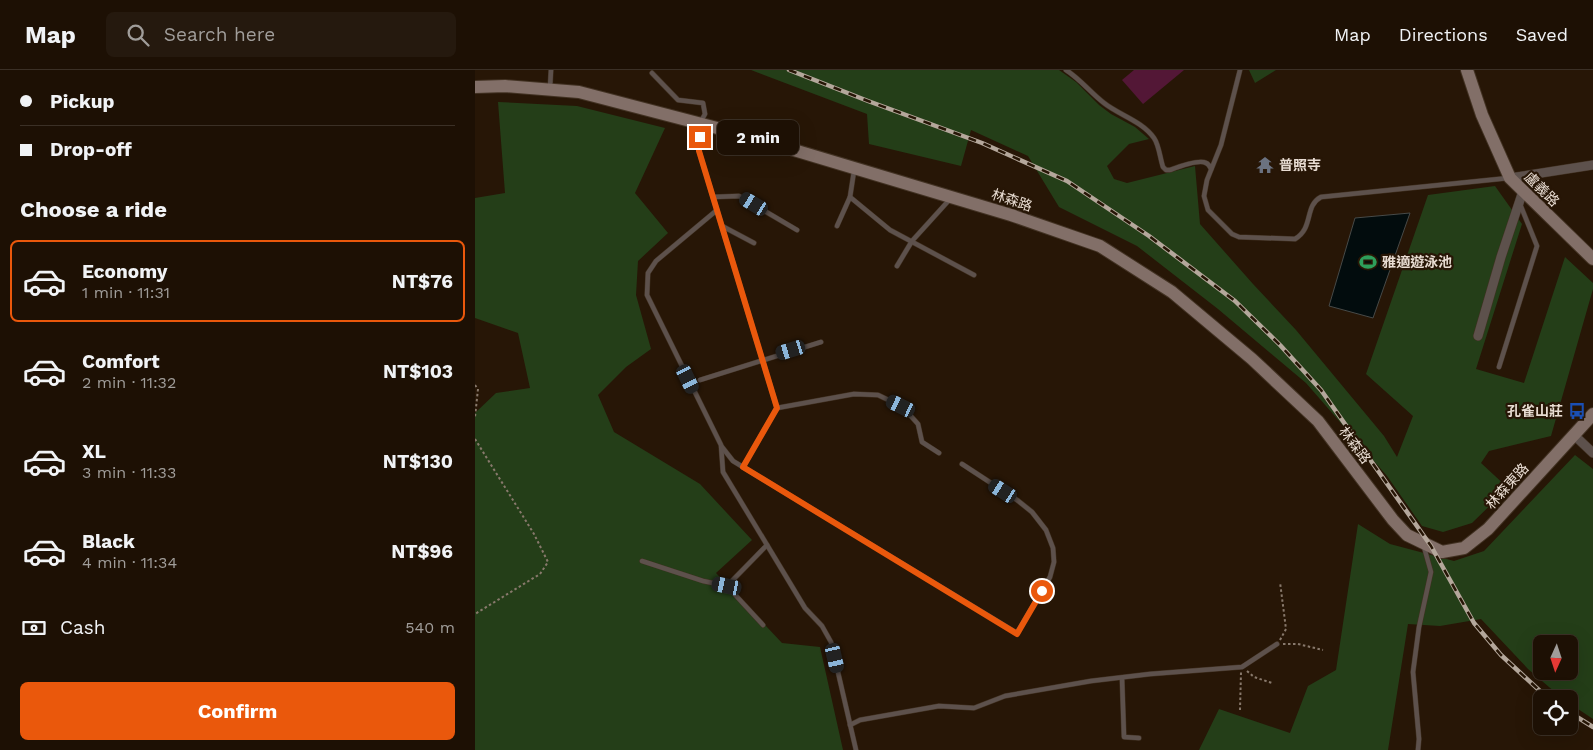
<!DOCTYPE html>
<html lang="en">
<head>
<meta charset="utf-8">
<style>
	:root { --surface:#1d1004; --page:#25190e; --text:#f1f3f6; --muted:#a09d9a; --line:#3b3026; --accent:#ea580c }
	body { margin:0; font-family:"Work Sans","Noto Sans TC",sans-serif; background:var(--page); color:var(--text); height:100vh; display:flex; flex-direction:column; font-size:19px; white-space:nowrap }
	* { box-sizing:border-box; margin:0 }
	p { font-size:16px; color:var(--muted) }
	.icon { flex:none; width:28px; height:28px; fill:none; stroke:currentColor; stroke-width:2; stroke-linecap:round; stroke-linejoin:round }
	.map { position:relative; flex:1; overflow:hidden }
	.panel { display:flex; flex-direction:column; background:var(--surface); width:475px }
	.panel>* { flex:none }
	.hud { display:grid; align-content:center; height:110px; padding:0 20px; background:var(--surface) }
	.needle { width:32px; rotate:183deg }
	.controls { position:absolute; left:1058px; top:565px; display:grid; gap:10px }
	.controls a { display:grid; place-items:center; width:45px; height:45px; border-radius:8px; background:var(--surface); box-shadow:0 5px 20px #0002,0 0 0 1px var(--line); font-size:25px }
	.end { position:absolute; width:22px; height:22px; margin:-11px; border:6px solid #ea580c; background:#fff; box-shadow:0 0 0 2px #fff }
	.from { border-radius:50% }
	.bubble { position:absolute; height:35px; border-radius:8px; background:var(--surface); box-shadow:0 5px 20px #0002,0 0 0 1px var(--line); font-size:16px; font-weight:700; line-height:35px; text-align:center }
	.car { position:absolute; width:15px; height:30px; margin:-15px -8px; border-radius:6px; box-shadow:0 0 4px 1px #0007; background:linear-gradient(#222 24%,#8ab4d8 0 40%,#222 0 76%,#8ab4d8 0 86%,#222 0) }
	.hud b { display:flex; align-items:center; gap:18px; height:48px; font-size:19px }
	.hud b+b { border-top:1px solid var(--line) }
	.hud i { width:12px; height:12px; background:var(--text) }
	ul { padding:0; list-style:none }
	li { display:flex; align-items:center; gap:15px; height:82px; margin:0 10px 8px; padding:0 10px; border:2px solid transparent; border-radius:8px }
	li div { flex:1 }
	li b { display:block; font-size:19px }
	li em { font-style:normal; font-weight:700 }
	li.current { border-color:var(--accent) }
	li>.icon { width:45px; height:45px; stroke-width:1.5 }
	h2 { padding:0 20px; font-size:22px; line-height:60px }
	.pay { display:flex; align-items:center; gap:12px; height:55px; padding:0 20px; font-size:19px }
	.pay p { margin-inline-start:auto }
	.button { display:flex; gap:10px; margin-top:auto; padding:10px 20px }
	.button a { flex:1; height:58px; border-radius:8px; background:var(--accent); color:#fff; font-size:20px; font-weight:700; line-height:58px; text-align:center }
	header { display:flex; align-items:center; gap:30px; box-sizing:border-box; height:70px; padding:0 25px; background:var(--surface); border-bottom:1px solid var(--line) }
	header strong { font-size:24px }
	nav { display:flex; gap:28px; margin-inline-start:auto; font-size:18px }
	.search { width:350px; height:45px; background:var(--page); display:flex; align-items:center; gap:12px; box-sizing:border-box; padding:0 18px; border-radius:8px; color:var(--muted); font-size:19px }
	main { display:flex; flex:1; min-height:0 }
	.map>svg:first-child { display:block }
</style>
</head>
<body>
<header>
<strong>Map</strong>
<div class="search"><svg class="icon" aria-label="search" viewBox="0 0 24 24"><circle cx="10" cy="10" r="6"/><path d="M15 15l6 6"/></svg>Search here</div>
<nav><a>Map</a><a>Directions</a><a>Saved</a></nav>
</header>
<main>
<section class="panel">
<div class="hud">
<b><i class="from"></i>Pickup</b>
<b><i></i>Drop-off</b>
</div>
<h2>Choose a ride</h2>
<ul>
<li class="current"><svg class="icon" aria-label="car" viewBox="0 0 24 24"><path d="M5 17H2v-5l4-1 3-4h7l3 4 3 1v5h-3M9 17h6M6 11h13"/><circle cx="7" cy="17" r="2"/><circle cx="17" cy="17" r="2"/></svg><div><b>Economy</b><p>1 min · 11:31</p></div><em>NT$76</em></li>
<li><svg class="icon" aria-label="car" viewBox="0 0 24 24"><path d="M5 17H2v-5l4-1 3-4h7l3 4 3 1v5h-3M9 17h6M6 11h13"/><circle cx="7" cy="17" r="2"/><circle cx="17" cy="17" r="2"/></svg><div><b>Comfort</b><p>2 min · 11:32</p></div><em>NT$103</em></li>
<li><svg class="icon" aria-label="car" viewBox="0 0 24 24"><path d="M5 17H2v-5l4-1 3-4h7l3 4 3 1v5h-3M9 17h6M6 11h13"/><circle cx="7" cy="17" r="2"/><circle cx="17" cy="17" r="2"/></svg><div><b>XL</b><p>3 min · 11:33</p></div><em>NT$130</em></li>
<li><svg class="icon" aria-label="car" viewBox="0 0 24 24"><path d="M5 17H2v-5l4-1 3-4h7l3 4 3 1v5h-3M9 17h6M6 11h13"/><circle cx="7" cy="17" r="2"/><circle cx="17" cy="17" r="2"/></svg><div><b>Black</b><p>4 min · 11:34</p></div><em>NT$96</em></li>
</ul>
<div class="pay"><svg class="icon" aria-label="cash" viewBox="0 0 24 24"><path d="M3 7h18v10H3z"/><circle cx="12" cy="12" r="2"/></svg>Cash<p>540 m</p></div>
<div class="button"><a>Confirm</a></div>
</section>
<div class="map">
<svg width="1118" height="680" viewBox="0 0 1118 680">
	<rect width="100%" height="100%" fill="#271606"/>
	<g fill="#243e18" fill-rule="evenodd">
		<path d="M276,0h308l17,12 23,23 12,9 24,13 14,12 -20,5 -22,22 7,13 13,4 68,-17 5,58 53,60 43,46 88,106 13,21 16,-41 -47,-42 62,-179 67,-9 27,38 -46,145 48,14 41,-126 28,26v6l-42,147 -62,15 -8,12 27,25 -36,35 -29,9 -21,-6 -35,-50 -81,-93 -88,-74 -81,-63 -78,-39 -31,-51 -57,-26 -10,36 -92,-22 -2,-30z"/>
		<path d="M774,0h27l-21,13z"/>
		<path d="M23,32l79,4 88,22 -30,65 33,40 -30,28 -2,34 15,54 -25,18 -28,28 16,37 86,52 52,56 -36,33 66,70 38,4 23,103h-368v-337l21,-20 34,-5 -12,-55 -43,-15v-120l30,-5z"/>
		<path d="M1100,385l18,14v250l-24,-16v-4h-6l-35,-30 -47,-50 -41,7 -32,-2 -20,126h-189l20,-41 71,24 18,-47 28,-16 22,-146 32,20 64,17 30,-10zM1066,574h28v27h-28z"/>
	</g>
	<path fill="#020c0d" stroke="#474a48" d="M935,143l-37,105 -44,-12 26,-88z"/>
	<path fill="#531736" d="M659,0h50l-41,34 -21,-24z"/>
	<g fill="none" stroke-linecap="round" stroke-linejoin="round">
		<g stroke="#423223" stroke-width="5.5">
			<g id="lane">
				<path d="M591,0c14,9 24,22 38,33 15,12 38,18 50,35 5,7 6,20 9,29l3,3h4c8,-3 29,-11 36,-7 3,1 4,4 5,6"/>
				<path d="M765,0l-19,75 -14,35 -3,16 4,14 24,24 7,3 56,2c19,-11 9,-33 26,-42l188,-19"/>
				<path d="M177,3l26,27 25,3 2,11 -5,9 -1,28 78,257"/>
				<path d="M75,18l1,-18"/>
				<path d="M379,101l-4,26 40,33 84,45"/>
				<path d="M238,127l26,-1 58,34"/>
				<path d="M242,140l-61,51 -8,12 -1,22 74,150 2,27 82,136 17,18 9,16 25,108"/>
				<path d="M247,156l32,17"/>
				<path d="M362,156l13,-29"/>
				<path d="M422,196l15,-25 39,-43"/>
				<path d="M1024,297l38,-121 -17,-42"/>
				<path d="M225,310l121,-38"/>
				<path d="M247,377l11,14 284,172 33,-56 4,-15 -1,-14 -7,-18 -14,-18 -15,-12 -55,-36"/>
				<path d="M268,397l34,-59 77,-14 24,1 23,11 8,8 9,10 4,18 17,11"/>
				<path d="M167,491l61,20 24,5 36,39"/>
				<path d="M252,516l40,-41"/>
				<path d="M647,608l2,59 15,1"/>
				<path d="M375,655l10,-5 79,-14 35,2 31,-12 86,-15 59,-7 92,-7 35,-23"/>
				<path d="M943,680l1,-11 -6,-67 6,-45 12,-55 -7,-25"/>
			</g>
		</g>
		<g stroke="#423223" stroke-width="10">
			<g id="street">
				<path d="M1035,108l83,-13"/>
				<path d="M1003,266l23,-79 22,-66"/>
				<path d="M1099,365l19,18"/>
			</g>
		</g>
		<g stroke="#423223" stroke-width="14">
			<g id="secondary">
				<path d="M992,0l15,45 28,63 83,81"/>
				<path d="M0,17l30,-1 74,6 165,43 267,80 89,31 72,46 80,67 66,62 75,99 14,15 35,17 22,-4 24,-19 105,-115"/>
			</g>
		</g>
		<g stroke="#88796c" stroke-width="2" stroke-dasharray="2.5 2.5" stroke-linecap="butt">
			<path d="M0,315l3,4 -3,28"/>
			<path d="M0,369l59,95 14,28 -8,12 -65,40"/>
			<path d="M805,570l6,-11 -6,-47"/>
			<path d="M808,574h15l25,6"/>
			<path d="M772,601l7,6 18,6"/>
			<path d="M765,640l1,-38"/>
		</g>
		<use href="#lane" stroke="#5d514c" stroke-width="4.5"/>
		<use href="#street" stroke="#5d514c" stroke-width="9"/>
		<use href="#secondary" stroke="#826f68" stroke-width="12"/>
		<g stroke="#b4a79b" stroke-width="4.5">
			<g id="rail">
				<path d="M314,0l79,31 114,42 85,38 82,55 86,65 45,44 41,45 110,156 43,77 27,32 39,36 11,8"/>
				<path d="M1094,642l24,15"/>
			</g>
		</g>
		<use href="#rail" stroke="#271606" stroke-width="2.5" stroke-dasharray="8" stroke-linecap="butt"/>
	</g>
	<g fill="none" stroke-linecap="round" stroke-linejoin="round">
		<path stroke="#ea580c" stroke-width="6" d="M225,67l-1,14 78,257 -34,59 274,167 25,-43"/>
	</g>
	<defs>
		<g id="temple-bare" transform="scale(1.35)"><path d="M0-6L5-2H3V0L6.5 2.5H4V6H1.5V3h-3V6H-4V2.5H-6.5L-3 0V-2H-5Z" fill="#6b7280" stroke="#271606" stroke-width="2.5" paint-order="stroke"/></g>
		<g id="stadium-bare" transform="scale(1.35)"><path d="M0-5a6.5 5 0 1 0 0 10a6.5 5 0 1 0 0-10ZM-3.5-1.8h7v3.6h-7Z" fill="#2e9e5b" stroke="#271606" stroke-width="2.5" paint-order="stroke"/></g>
		<g id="bus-bare" transform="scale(1.35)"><path d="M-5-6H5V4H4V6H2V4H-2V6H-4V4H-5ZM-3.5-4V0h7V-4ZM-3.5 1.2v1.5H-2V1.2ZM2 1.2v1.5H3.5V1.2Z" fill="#1a4fb4" stroke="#271606" stroke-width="2.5" paint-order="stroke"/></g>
	</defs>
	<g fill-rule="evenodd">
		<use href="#temple-bare" x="790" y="95"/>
		<use href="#stadium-bare" x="893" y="192"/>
		<use href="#bus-bare" x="1102" y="341"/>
	</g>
	<g text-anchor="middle" stroke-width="4.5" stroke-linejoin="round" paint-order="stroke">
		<g font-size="14" font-weight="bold" fill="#e8dcd2" stroke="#271606" text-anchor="start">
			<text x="804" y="100">普照寺</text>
			<text x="907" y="197">雅適遊泳池</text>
			<text x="1088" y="346" text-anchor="end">孔雀山莊</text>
		</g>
		<g font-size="14" fill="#e8dcd2" stroke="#271606">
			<text transform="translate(1067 119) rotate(45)" y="5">盧義路</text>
			<text transform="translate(537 130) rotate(18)" y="5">林森路</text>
			<text transform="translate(880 375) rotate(53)" y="5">林森路</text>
			<text transform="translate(1032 416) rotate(-48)" y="5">林森東路</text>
		</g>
	</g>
</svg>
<div class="controls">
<a><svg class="needle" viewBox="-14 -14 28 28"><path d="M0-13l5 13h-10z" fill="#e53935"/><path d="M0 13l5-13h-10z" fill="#a09d9a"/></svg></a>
<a><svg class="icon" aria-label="locate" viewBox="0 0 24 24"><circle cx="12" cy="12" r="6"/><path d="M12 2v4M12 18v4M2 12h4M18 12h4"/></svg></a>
</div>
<i class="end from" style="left:567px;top:521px"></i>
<i class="end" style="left:225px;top:67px"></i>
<div class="bubble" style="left:242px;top:50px;width:82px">2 min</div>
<i class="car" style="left:279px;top:134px;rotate:301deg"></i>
<i class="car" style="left:316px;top:280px;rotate:253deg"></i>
<i class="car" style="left:213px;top:309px;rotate:154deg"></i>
<i class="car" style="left:426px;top:336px;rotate:296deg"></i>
<i class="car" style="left:528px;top:421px;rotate:302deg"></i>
<i class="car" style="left:252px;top:516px;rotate:282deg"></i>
<i class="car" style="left:360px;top:588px;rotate:167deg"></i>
</div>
</main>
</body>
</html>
